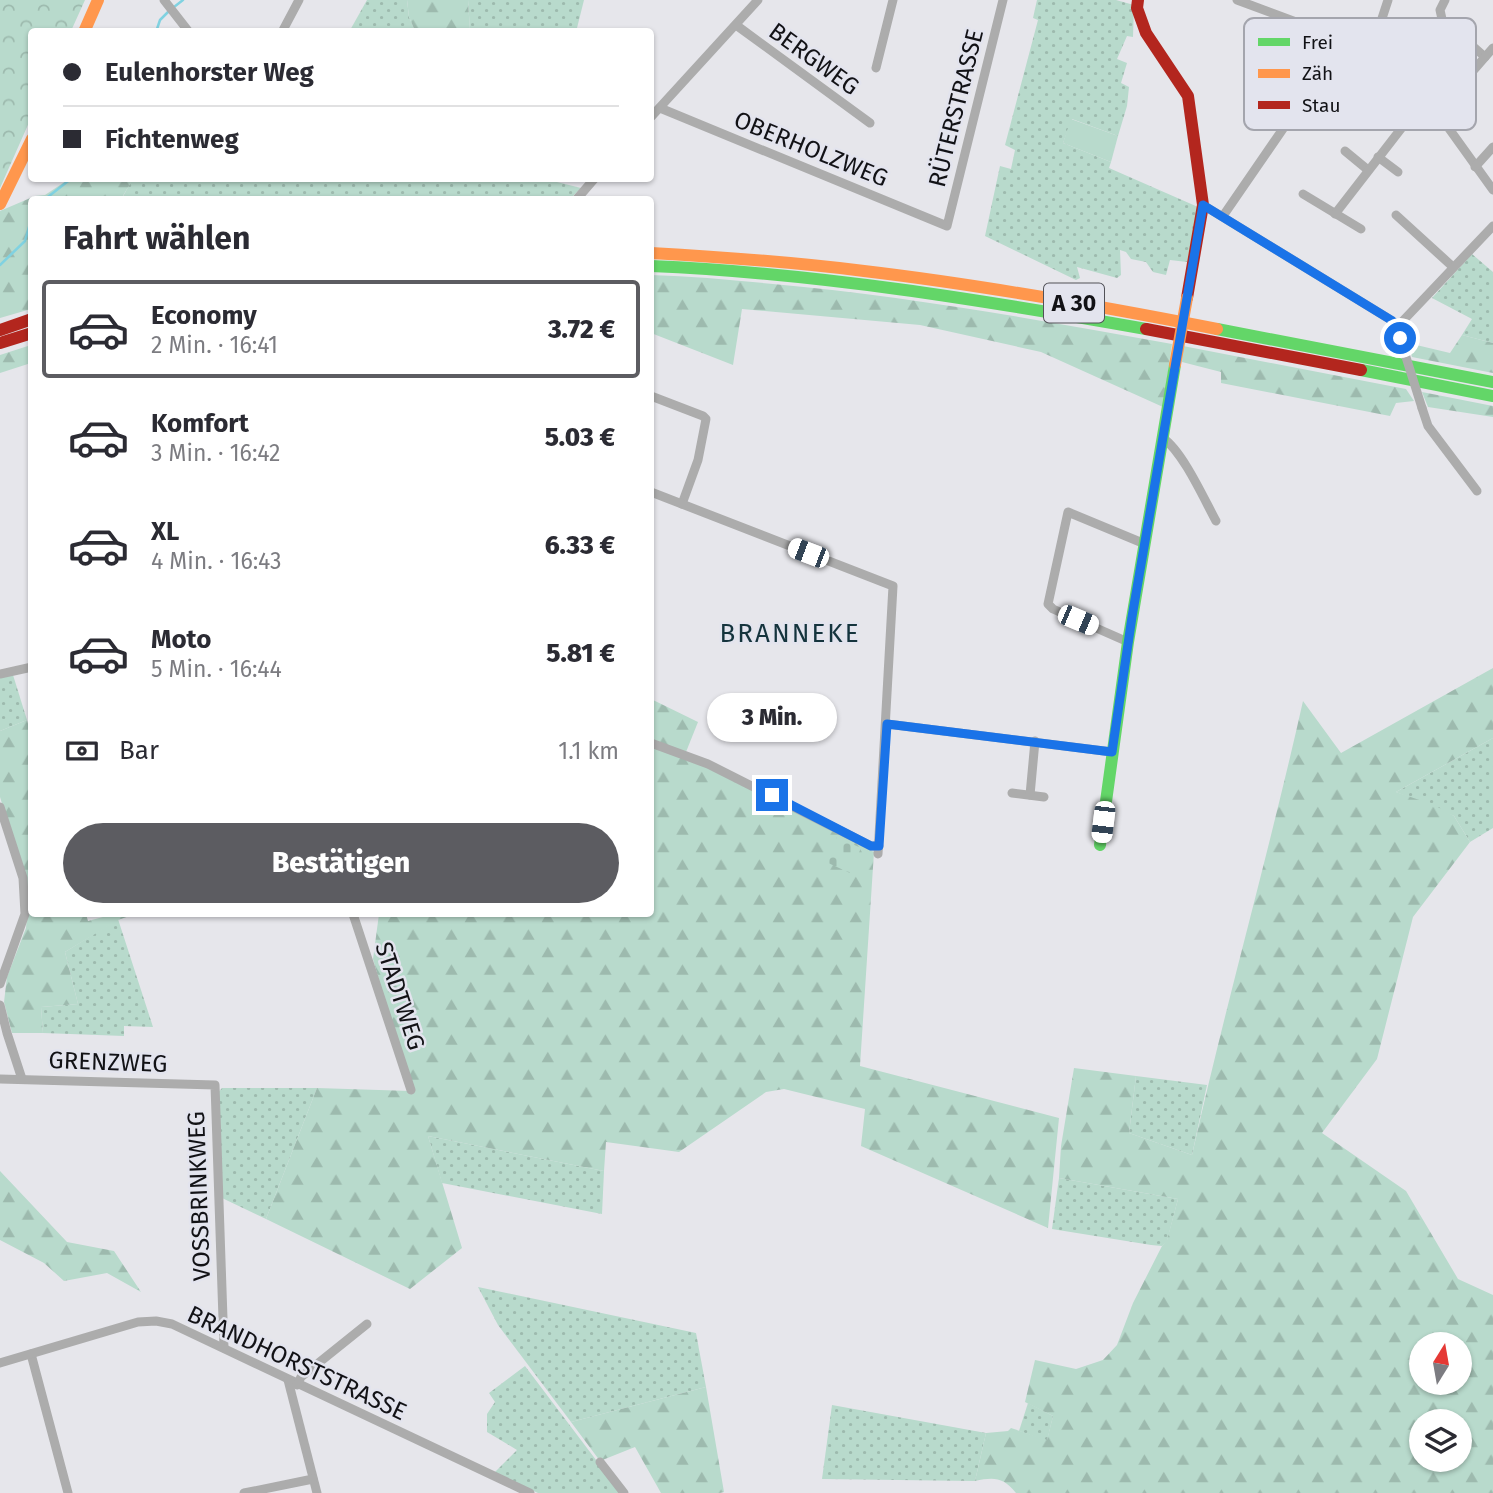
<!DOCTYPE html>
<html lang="de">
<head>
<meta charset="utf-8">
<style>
	:root { --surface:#fff; --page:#f2f2f3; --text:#2b2b33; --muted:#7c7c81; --line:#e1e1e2; --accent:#5c5c61 }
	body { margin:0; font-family:"Fira Sans",sans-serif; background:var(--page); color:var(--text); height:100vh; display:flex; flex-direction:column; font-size:26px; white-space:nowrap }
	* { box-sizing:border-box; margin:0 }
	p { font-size:23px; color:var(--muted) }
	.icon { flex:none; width:38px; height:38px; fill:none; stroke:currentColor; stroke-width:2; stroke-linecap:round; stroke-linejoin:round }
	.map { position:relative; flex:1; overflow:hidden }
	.sheet { position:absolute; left:28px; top:196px; width:626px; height:721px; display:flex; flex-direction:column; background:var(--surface); border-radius:7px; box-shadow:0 2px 5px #0004 }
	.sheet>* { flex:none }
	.guide { position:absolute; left:28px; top:28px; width:626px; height:154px; border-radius:7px; box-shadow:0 2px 5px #0004; display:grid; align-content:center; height:154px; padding:0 35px; background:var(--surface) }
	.needle { width:46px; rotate:11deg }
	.controls { position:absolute; left:1409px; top:1332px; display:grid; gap:14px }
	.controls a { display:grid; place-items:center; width:63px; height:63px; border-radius:50%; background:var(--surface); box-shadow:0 2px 5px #0004; font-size:35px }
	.end { position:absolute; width:32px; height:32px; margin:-16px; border:9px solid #1a73e8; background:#fff; box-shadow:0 0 0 4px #fff }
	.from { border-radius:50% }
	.bubble { position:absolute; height:49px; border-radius:24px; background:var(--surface); box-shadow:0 2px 5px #0004; font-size:23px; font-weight:800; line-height:49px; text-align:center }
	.car { position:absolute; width:21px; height:42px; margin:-21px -10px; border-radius:9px; box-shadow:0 0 5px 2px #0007; background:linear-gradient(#fff 24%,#345 0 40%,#fff 0 76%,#345 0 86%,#fff 0) }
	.guide b { display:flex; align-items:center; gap:24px; height:66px; font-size:26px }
	.guide b+b { border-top:2px solid var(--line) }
	.guide i { width:18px; height:18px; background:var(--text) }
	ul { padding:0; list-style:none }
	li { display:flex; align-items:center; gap:21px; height:98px; margin:0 14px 10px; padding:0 21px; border:4px solid transparent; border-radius:7px }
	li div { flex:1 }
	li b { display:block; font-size:26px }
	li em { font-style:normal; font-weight:800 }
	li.selected { border-color:var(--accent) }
	li>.icon { width:63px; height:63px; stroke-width:1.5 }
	h2 { padding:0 35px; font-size:32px; line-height:84px }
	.pay { display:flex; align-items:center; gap:18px; height:77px; padding:0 35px; font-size:26px }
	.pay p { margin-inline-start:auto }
	.cta { display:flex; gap:14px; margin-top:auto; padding:14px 35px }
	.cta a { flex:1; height:80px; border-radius:42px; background:var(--accent); color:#fff; font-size:28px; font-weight:800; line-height:80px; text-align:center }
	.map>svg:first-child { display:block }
</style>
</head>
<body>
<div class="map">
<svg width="1493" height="1493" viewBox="0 0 1493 1493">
	<defs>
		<pattern id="grass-dots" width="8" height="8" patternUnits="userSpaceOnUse" patternTransform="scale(1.75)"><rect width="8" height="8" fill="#b8dacc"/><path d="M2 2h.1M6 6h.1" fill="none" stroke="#9dbaae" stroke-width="1.8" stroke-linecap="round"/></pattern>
		<pattern id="forest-firs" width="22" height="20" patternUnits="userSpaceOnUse" patternTransform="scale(1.75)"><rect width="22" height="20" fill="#b8dacc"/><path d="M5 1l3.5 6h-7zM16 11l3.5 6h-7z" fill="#9dbaae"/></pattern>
		<pattern id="cemetery-stones" width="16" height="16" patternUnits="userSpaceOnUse" patternTransform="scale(1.75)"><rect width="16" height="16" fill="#b8dacc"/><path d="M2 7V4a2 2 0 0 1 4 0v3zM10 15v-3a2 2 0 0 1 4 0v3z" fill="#9dbaae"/></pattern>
		<pattern id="park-crowns" width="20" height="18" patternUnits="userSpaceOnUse" patternTransform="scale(1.75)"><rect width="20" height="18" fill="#b8dacc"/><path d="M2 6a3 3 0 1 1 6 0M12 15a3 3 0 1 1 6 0" fill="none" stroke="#9dbaae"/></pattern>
	</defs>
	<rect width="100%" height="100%" fill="#e6e6eb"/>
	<g fill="url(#grass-dots)">
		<path d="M367,0h40l2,17 6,14 -66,1z"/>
		<path d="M468,0h116l-8,32 -106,-1z"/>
		<path d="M1037,0h79l18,5 -1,32 -6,-1 -10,23 10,4 -6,20 8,4 -2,19 -9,30 -46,-17 -9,24 48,19 -2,6 89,39 -11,55 -17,-2 -4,15 -13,-3 -7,-10 -15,-3 -5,-7 -6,-2 1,25 -4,3 -40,-11 3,11 -4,2 -91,-44 15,-70 11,3 4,-19 -10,-5 33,-125 -5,-2z"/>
		<path d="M133,178h408l40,10 -12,12h-448z"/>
		<path d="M1472,254l21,18v71l-31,-8 10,-16 -40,-21z"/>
		<path d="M13,675l14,45 -27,11v-54z"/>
		<path d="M1493,738v90l-23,14 -16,-26 -58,-24z"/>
		<path d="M118,919l35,108 -29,-1v10l-81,-3 -2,-26 37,-3 -13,-52z"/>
		<path d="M1136,1076l71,9 -15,70 -63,-22z"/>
		<path d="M222,1088h95l-51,131 -44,-21 -5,-104z"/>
		<path d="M428,1136l176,35 -2,43 -160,-31z"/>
		<path d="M1059,1178l119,21 -11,42 -5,5 -11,-1 -99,-16z"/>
		<path d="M478,1287l218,46 10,54 -135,35 -73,-97z"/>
		<path d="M525,1366l96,127h-83l-44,-20 23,-23 -30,-18v-18l8,-12 -6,-9z"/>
		<path d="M1028,1403l25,13 -6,25 -28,-10z"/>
		<path d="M832,1405l154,28 -11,48 -153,-2z"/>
	</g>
	<g fill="url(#forest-firs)" fill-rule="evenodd">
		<path d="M407,0h61l2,31h-55l-6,-14z"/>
		<path d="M69,179h64l-12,20 -89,1 -1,109 -31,9v-107l35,-15 10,-1z"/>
		<path d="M651,275c41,1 81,5 122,9 134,12 266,36 399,60l-9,63 -122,-55 -121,-27 -178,-16 -9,56 -82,-32z"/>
		<path d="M1462,335l31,8v30l-81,-16 -4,-14 42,10z"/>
		<path d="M31,345v18l-31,10v-18z"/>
		<path d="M1183,346l223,43 8,12 -18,2 -6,13 -169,-33v-11l-39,-10z"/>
		<path d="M1422,392l71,14v11l-65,-10z"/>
		<path d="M1493,668v70l-97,54 38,13 20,11 16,26 -57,75 -36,142 -55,74 84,58 52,88 35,16v198h-477c-13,-16 -22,-16 -41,-12l11,-48 22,-2 3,-3 36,12 6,-24 -28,-14 10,-42 41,9 27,-9 14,-15 16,-42 29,-57 5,-6 11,-41 -119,-21 2,-32 13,-78 62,8 -7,57 63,22c34,-152 77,-302 111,-454l38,52zM1421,1344h39v38h-39zM1421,1421h39v39h-39z"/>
		<path d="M651,699l47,23 -12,30 -35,-13z"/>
		<path d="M27,720l4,15 1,179h54l2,7 26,-7h21l-17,6 -53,32 13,52 -37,3 2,26h-31l-8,-31 3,-25 19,-49 2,-23 -3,-27 -25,-81v-66z"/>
		<path d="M654,746l54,21 166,85 -14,214 199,52 -11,110 -187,-82 4,-37 -81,-20 -18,3 -87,60 -73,-10 -2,29 -176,-35 34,112 -52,41 -144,-70 51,-131 93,3 -37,-132 6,-45h272v-156z"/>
		<path d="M0,1171l67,71 47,9 27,41 -34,-19 -43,8 -20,-18 -44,-23z"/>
		<path d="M706,1387l18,105 -4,1h-59l-26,-46 -35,14 -29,-39z"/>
	</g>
	<path fill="url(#cemetery-stones)" d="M837,837l24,11 -11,25 -24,-11z"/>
	<path fill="url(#park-crowns)" d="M0,0h85l-14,31 -39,1 -1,86 -31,70z"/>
	<path fill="#b8dacc" d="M1071,119l47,17 -7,26 -48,-19z"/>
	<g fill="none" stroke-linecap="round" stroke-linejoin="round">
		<g stroke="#80d2e1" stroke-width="2.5">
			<path d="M174,7l9,-7"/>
			<path d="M156,32l4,-12 9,-9"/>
			<path d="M44,200l28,-22"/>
			<path d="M0,265l25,-24 7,-25"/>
		</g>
		<g stroke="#acacac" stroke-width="9">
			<path d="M164,0l25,32"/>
			<path d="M1237,0l153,57 32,34 71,99"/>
			<path d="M1445,0l-5,10 2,9 43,38"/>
			<path d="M736,25l134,98"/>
			<path d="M282,32l17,-32"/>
			<path d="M1372,49l16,-49"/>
			<path d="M876,68l17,-68"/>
			<path d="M660,108l287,118 56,-226"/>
			<path d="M651,117l107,-117"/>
			<path d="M1345,151l23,19"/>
			<path d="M1378,157l20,15"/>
			<path d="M1475,167l18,-20"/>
			<path d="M1303,194l58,35"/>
			<path d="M576,200l19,-22"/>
			<path d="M1203,205l188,115 7,6 2,12"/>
			<path d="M1335,214l72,-93 51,-33 35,-40"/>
			<path d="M1396,215l57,52"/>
			<path d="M1223,216l75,-109"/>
			<path d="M1398,326l95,-100"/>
			<path d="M651,396l52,20 3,3 -8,41 -16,44"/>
			<path d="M1422,408l6,18 49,65"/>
			<path d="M1163,438c20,14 41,61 53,83"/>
			<path d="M651,492l242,94 -15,268"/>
			<path d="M1128,642l-75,-33 -5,-5 20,-92 77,32"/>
			<path d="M0,674l32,-7"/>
			<path d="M887,724l225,28"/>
			<path d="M651,743l57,21 163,82h8"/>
			<path d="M1012,793l32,4"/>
			<path d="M1030,795l5,-54"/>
			<path d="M0,807l23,71 2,36 -25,70"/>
			<path d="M353,914l58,176"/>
			<path d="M0,1005l7,28 15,46"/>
			<path d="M0,1079l215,6 9,263"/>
			<path d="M31,1354l37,139"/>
			<path d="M0,1363l138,-41 18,-1 16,3 358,169"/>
			<path d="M288,1380l29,113"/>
			<path d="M297,1385l4,-8 66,-53"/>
			<path d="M600,1462l24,31"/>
			<path d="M244,1493l69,-14"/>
		</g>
		<g stroke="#63d668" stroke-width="12">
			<path d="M651,266c166,7 331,34 495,63"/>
			<path d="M1217,329l276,53"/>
			<path d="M1361,370l132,26"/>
			<path d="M1100,845l28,-203 47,-277"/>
		</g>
		<g stroke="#ff974d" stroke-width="12">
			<path d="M84,32l14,-32"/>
			<path d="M0,204l32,-65"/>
			<path d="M651,253c71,4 142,9 213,18 118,14 236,35 353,58"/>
		</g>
		<g stroke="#b3261e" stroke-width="12">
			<path d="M1138,0l-1,8 9,25 42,63 15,109 -16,93"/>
			<path d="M1146,329l215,41"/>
			<path d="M0,330l32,-11"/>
			<path d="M0,343l32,-10"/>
		</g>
		<path stroke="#acacac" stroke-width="9" d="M1400,338l22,70"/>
		<path stroke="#ff974d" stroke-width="12" d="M1175,365l12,-67"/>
	</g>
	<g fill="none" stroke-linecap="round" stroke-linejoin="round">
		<path stroke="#1a73e8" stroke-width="9" d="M772,795l99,51h8l8,-122 225,28 20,-135 71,-412 188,115 7,6 2,12"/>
	</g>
	<g text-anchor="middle" stroke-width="5" stroke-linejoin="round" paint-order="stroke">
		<rect fill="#e3e4ee" stroke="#515157" stroke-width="2" x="1044" y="283.5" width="60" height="39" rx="5"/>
		<g font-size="23" font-weight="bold" fill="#121216">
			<text x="1074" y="311">A 30</text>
		</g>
		<g font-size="24" fill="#121216" stroke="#e3e4ee">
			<text transform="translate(814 59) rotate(36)" y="8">BERGWEG</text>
			<text transform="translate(956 108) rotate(-76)" y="8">RÜTERSTRASSE</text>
			<text transform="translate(811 149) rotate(22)" y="8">OBERHOLZWEG</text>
			<text transform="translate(400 996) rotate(72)" y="8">STADTWEG</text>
			<text transform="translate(108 1062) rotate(2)" y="8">GRENZWEG</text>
			<text transform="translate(199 1196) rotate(-92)" y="8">VOSSBRINKWEG</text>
			<text transform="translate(297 1363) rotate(25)" y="8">BRANDHORSTSTRASSE</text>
		</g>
		<g font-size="26" letter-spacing="2" fill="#15343d" stroke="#e3e4ee">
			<text x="790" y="642">BRANNEKE</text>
		</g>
	</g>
	<rect x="1244" y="18" width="232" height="112" rx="10" fill="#e3e4ee" stroke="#a4a5ad" stroke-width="2"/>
	<rect x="1258" y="38" width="32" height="8" fill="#63d668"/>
	<rect x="1258" y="69" width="32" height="9" fill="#ff974d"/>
	<rect x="1258" y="101" width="32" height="8" fill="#b3261e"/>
	<g font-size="19" fill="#121216">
		<text x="1302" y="49">Frei</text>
		<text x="1302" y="80">Zäh</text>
		<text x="1302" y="112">Stau</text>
	</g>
</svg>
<div class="controls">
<a><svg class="needle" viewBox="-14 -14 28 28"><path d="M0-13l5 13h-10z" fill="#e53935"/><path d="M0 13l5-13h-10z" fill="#7c7c81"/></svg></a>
<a><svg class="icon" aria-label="layers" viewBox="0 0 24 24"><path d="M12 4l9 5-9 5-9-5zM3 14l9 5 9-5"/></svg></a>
</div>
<i class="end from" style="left:1400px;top:338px"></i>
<i class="end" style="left:772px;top:795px"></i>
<div class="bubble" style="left:707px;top:693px;width:130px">3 Min.</div>
<i class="car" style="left:808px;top:553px;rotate:291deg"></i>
<i class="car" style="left:1078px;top:620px;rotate:113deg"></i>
<i class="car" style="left:1103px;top:822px;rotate:187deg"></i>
<div class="guide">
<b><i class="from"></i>Eulenhorster Weg</b>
<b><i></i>Fichtenweg</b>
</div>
<section class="sheet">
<h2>Fahrt wählen</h2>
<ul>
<li class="selected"><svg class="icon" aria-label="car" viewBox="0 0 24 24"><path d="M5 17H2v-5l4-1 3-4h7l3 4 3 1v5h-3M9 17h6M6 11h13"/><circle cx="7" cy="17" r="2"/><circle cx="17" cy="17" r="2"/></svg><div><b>Economy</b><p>2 Min. · 16:41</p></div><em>3.72 €</em></li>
<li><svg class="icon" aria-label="car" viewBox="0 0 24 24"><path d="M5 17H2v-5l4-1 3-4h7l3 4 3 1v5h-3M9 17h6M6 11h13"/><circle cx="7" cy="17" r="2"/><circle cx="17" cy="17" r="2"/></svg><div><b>Komfort</b><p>3 Min. · 16:42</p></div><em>5.03 €</em></li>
<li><svg class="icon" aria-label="car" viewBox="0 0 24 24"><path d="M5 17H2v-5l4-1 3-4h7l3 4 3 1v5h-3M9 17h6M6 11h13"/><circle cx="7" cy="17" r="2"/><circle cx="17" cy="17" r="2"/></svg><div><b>XL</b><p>4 Min. · 16:43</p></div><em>6.33 €</em></li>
<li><svg class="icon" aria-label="car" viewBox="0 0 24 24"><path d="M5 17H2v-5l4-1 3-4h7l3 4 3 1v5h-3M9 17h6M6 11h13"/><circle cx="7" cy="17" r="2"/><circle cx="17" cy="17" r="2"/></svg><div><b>Moto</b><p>5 Min. · 16:44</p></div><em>5.81 €</em></li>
</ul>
<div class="pay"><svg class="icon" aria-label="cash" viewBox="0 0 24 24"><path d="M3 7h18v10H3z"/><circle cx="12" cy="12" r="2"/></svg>Bar<p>1.1 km</p></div>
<div class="cta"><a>Bestätigen</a></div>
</section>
</div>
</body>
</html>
